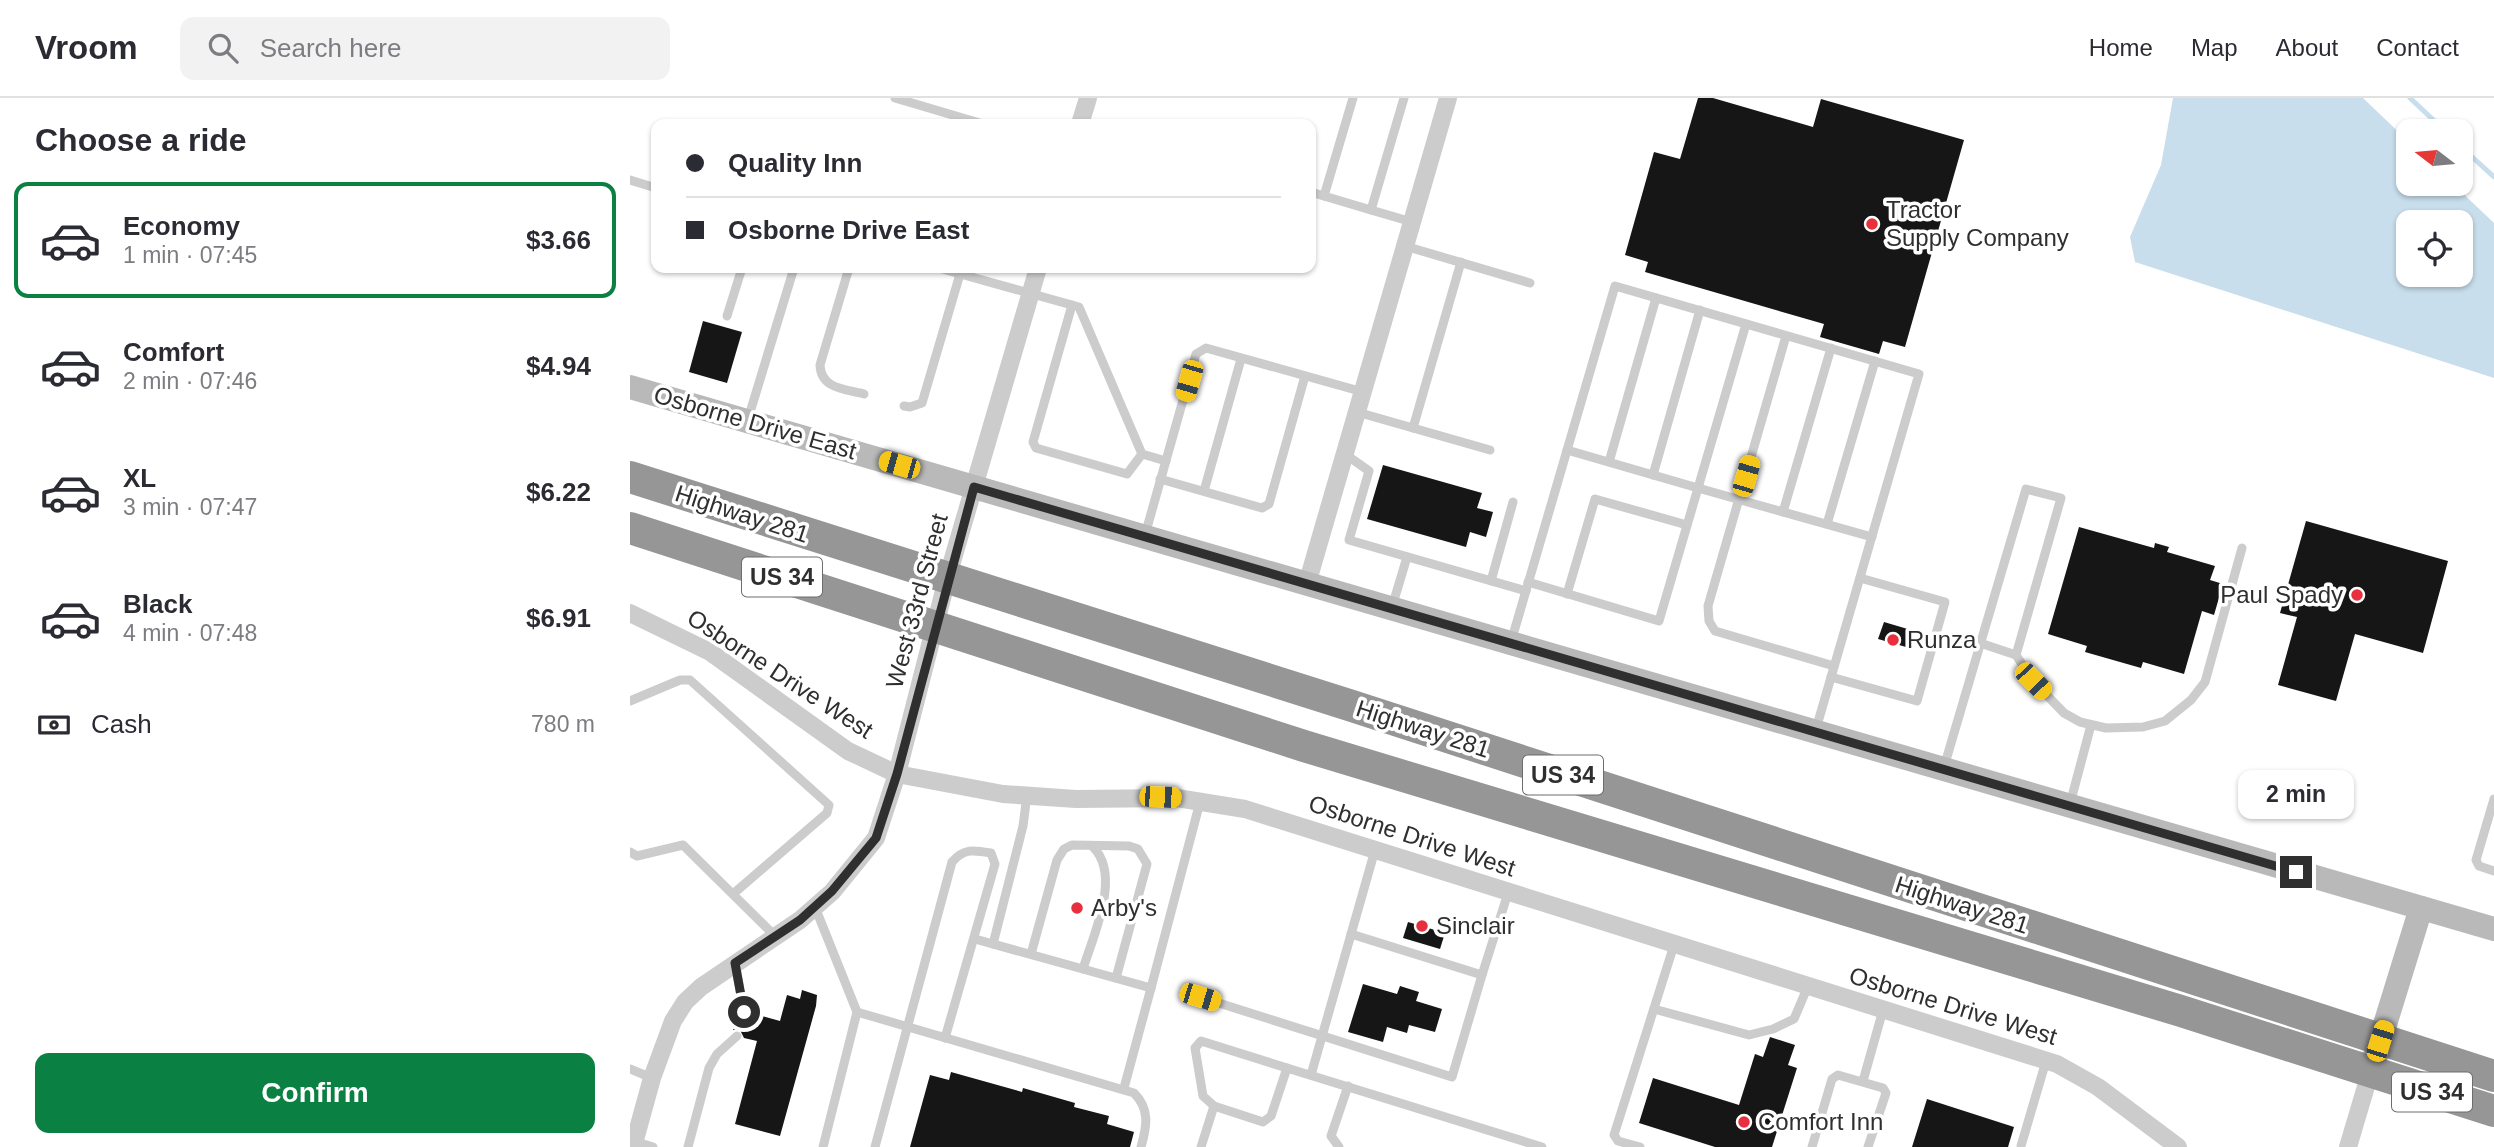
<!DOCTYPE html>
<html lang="en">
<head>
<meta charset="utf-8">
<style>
	:root { --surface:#fff; --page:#f2f2f3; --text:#2b2b33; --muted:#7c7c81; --line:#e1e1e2; --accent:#0b8043 }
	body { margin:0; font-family:Arial,sans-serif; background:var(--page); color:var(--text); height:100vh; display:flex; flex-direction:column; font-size:26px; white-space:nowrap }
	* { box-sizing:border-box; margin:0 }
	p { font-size:23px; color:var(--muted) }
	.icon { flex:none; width:38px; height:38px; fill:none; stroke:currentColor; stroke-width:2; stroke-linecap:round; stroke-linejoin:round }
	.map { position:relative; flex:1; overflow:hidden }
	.details { display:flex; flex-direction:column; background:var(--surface); width:630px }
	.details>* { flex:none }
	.top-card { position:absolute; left:21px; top:21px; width:665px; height:154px; border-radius:14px; box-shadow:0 2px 5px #0004; display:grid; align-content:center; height:154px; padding:0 35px; background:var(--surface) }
	.needle { width:46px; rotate:286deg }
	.controls { position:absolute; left:1766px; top:21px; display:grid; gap:14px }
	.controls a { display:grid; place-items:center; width:77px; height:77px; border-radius:14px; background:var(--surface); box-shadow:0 2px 5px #0004; font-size:35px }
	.end { position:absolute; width:32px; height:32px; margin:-16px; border:9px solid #2f2f2f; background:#fff; box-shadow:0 0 0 4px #fff }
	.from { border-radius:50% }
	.bubble { position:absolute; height:49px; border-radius:14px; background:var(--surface); box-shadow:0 2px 5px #0004; font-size:23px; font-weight:700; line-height:49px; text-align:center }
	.car { position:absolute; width:21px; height:42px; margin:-21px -10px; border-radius:9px; box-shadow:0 0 5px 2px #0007; background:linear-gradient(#f5c518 24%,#345 0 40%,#f5c518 0 76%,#345 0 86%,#f5c518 0) }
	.top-card b { display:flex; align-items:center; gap:24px; height:66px; font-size:26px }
	.top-card b+b { border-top:2px solid var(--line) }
	.top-card i { width:18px; height:18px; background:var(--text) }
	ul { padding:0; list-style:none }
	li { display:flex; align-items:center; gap:21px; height:116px; margin:0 14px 10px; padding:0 21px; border:4px solid transparent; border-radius:14px }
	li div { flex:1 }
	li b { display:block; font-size:26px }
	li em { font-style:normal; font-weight:700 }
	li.selected { border-color:var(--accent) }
	li>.icon { width:63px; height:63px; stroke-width:1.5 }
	h2 { padding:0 35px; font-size:32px; line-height:84px }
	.pay { display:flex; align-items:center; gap:18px; height:77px; padding:0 35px; font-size:26px }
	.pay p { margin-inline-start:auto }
	.action { display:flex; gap:14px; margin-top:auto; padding:14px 35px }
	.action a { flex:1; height:80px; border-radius:14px; background:var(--accent); color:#fff; font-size:28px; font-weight:700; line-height:80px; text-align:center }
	header { display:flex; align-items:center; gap:42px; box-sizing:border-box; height:98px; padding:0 35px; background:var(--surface); border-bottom:2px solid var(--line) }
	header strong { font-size:33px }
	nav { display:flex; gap:38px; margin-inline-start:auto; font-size:24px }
	.search { width:490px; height:63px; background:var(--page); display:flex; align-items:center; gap:18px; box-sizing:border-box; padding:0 24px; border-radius:14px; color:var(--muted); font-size:26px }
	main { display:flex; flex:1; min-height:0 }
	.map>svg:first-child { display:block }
</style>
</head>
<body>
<header>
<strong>Vroom</strong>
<div class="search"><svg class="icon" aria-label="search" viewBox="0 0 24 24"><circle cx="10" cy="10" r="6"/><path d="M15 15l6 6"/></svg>Search here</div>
<nav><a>Home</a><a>Map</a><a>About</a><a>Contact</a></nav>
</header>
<main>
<section class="details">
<h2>Choose a ride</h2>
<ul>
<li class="selected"><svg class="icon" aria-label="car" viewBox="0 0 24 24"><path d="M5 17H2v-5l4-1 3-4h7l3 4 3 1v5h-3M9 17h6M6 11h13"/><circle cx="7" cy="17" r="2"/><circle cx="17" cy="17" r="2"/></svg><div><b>Economy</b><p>1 min · 07:45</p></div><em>$3.66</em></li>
<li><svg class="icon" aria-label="car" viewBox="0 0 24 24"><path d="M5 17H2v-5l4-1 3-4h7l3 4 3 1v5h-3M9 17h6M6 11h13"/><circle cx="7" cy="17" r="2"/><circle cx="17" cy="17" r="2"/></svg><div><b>Comfort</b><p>2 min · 07:46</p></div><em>$4.94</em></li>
<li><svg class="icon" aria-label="car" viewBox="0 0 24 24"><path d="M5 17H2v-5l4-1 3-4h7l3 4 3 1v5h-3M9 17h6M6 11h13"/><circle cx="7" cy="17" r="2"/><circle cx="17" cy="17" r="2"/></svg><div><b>XL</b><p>3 min · 07:47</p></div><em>$6.22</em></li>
<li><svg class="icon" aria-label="car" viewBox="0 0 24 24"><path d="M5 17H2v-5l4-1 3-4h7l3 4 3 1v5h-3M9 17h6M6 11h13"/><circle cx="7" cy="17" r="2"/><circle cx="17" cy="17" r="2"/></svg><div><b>Black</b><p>4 min · 07:48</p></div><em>$6.91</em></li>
</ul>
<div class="pay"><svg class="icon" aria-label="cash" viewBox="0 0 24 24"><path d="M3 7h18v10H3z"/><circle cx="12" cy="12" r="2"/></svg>Cash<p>780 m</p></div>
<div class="action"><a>Confirm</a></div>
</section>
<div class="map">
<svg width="1864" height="1049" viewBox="0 0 1864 1049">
	<rect width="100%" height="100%" fill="#fff"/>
	<path fill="#c8deec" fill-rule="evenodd" d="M1543,0h190l45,43v43h45l41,39v155l-359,-116 -5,-25 31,-72zM1778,124h52v53h-52z"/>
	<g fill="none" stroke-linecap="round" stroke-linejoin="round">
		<g stroke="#c8deec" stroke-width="5">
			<path d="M1780,0l35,33"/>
			<path d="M1830,48l34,31"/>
		</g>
	</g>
	<g fill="#161616">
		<path d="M1068,0h15l100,29 8,-28 143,41 -59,207 -22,-6 -4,13 -59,-17 4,-13 -179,-52 3,-10 -23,-7 29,-103 26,7z"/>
		<path d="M73,223l39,11 -15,51 -38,-11z"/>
		<path d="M753,367l99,28 -5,15 16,4 -7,25 -16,-5 -4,15 -99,-28z"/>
		<path d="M1676,423l142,40 -25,92 -68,-19 -19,67 -58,-16 19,-68 -17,-4z"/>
		<path d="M1449,429l75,21 1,-5 14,4 -2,5 48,14 -5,14 13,4 -9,31 -12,-4 -18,63 -41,-12 -2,6 -56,-16 2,-6 -39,-12z"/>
		<path d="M1254,524l27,8 -5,17 -28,-8z"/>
		<path d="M778,824l37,11 -5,16 -37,-11z"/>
		<path d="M733,886l34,10 3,-8 19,6 -3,9 26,8 -7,23 -26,-7 -2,8 -20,-6 -4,15 -35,-10z"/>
		<path d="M172,892l15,5 -1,11 -36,130 -45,-12 22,-83 -13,-3 -4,-8h-7l5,-15 7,4 6,-6 29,8 7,-26 13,4z"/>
		<path d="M1140,939l25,8 -7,20 9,3 -25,79h-57l-76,-24 14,-45 86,27 16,-51 8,3z"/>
		<path d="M321,974l71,20 1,-4 52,15 -1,4 35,9 -2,8 27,8 -4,15h-220l20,-72 19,5z"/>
		<path d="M1297,1001l87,28 -6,20h-96z"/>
	</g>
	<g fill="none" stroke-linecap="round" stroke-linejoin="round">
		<g stroke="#ccc" stroke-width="9">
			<path d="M265,0l88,26"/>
			<path d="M723,0l-29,98 47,14"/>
			<path d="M774,0l-33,112 41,12"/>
			<path d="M0,82l26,8"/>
			<path d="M681,94l13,4"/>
			<path d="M775,148l125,37"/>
			<path d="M219,170l-29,97c1,24 25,24 44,29"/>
			<path d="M309,170l140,39 63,147 24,7"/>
			<path d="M442,207l-39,137 3,6 91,26 15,-20"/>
			<path d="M97,218l15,-48"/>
			<path d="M1116,226l-48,164 174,49"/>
			<path d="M1156,238l-78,270 1,15 6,10 119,35"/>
			<path d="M274,308l6,1 12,-4 38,-129"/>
			<path d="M727,314l133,38"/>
			<path d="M118,321l46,-151"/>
			<path d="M783,330l48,-166"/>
			<path d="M715,356l24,17 -20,69 177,51"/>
			<path d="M979,364l47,-164"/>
			<path d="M1023,377l47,-165"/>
			<path d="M530,381l102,29 7,-4 36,-128"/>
			<path d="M574,393l37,-132"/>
			<path d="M1153,414l48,-164"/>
			<path d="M1197,426l48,-163"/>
			<path d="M515,437l51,-181 10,-6 157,44"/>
			<path d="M861,483l22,-79"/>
			<path d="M898,484l131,39 39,-133 -131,-38"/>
			<path d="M937,496l28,-95 92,26"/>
			<path d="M762,509l15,-50"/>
			<path d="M881,544l104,-356 304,88 -103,355"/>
			<path d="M1350,545l36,12 17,26 31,32 16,9 26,6 37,-1 22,-6 26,-21 14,-18 37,-134"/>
			<path d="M1201,579l86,24 28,-99 -85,-24"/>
			<path d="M0,603l50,-21h10l139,125 -2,8 -94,81"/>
			<path d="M1314,669l82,-278 35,9 -45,157"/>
			<path d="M1864,701l-18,61 3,6 15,5"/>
			<path d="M1440,706l21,-79"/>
			<path d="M0,754l7,4 46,-11 92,91"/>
			<path d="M185,809l42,105 -34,135"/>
			<path d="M721,836l131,41 26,-82"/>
			<path d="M345,841l176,49 49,-186"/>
			<path d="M363,846l30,-118 4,-31"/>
			<path d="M401,856l26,-94 7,-11 8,-4 57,1 9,3 9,15 -31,114"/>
			<path d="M105,865l9,49"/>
			<path d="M453,871c10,-33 39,-94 10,-122"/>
			<path d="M570,899l252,80 30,-102"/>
			<path d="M1024,911l95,26 24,-6 21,-10 14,-33"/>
			<path d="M227,914l277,81c16,16 13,33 7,54"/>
			<path d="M0,971l22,9"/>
			<path d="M681,977l64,-225"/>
			<path d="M1233,983l20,-71"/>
			<path d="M494,990l27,-100"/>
			<path d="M584,1008l-11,-10 -8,-48 6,-7 86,27"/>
			<path d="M4,1043l19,6"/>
			<path d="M1391,1048l25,-85"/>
			<path d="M58,1049l21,-79 8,-14 20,-18"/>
			<path d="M245,1049l77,-285c12,-14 22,-12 39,-9l4,11 -50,174"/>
			<path d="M571,1049l13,-41 49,16 8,-6 16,-48 255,79"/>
			<path d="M709,1049l-8,-11 17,-50"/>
			<path d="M1010,1049l-22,-6 -4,-6 60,-190"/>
			<path d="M1182,1049l20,-68 6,-4 45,13 3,5 -18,54"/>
		</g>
		<g stroke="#ccc" stroke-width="18">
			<path d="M450,26l8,-26"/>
			<path d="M677,486l141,-486"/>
			<path d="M0,515l80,39 138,99 49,23 106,20 73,5 101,-1 68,11 812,255 41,23 80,60"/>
			<path d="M3,1049l19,-69 21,-57 12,-19 16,-15 99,-67 32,-28 44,-54 21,-64 50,-195 91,-311"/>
			<path d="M1718,1049l22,-74"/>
		</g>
		<g stroke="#b9b9b9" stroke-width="24">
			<path d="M0,289l1864,542"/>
			<path d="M1740,975l51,-165"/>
		</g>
		<g stroke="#969696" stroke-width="32">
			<path d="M0,379l719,228 1145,371"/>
			<path d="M0,430l674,218 877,265 313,100"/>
		</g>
	</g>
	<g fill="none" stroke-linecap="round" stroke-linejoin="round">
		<path stroke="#2f2f2f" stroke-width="9" d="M114,914l-9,-49 65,-43 32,-29 44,-53 21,-64 77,-287 1322,385"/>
	</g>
	<g fill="#e72f3d" stroke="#fff" stroke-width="2.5">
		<circle cx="1242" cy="126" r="7"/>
		<circle cx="1727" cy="497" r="7"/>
		<circle cx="1263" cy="542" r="7"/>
		<circle cx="447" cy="810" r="7"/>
		<circle cx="792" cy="828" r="7"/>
		<circle cx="1114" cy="1024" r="7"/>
	</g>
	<g text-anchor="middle" stroke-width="7" stroke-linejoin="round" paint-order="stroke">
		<g fill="#fff" stroke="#6d6d6d" stroke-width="2">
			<rect x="112" y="459.5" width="80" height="39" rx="5"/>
			<rect x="893" y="657.5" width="80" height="39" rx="5"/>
			<rect x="1762" y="974.5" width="80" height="39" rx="5"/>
		</g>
		<g font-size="23" font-weight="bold" fill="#2f2f2f">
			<text x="152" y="487">US 34</text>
			<text x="933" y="685">US 34</text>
			<text x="1802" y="1002">US 34</text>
		</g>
		<g font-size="24" fill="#2f2f2f" stroke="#fff" text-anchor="start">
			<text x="1256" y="120">Tractor<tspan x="1256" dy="28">Supply Company</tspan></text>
			<text x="1713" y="505" text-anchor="end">Paul Spady</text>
			<text x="1277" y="550">Runza</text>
			<text x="461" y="818">Arby's</text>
			<text x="806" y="836">Sinclair</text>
			<text x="1128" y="1032">Comfort Inn</text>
		</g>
		<g font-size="24" fill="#2f2f2f" stroke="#fff">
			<text transform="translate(125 325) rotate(16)" y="8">Osborne Drive East</text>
			<text transform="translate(112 416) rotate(18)" y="8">Highway 281</text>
			<text transform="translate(287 503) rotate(-75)" y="8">West 33rd Street</text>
			<text transform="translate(150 576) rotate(33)" y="8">Osborne Drive West</text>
			<text transform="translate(793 631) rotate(18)" y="8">Highway 281</text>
			<text transform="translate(782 738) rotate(18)" y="8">Osborne Drive West</text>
			<text transform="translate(1332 807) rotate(18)" y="8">Highway 281</text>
			<text transform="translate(1323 908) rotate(17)" y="8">Osborne Drive West</text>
		</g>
	</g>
</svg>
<div class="controls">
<a><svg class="needle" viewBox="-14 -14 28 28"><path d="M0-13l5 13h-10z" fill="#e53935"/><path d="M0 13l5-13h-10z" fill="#7c7c81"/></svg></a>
<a><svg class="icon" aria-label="locate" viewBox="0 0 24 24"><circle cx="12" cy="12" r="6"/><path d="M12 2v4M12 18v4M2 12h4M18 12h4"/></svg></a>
</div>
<i class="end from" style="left:114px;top:914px"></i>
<i class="end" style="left:1666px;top:774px"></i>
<div class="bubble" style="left:1608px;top:672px;width:116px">2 min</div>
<i class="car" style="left:559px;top:283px;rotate:196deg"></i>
<i class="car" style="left:269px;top:367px;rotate:286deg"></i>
<i class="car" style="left:1116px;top:378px;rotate:16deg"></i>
<i class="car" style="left:1403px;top:583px;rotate:136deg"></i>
<i class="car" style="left:530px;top:699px;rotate:92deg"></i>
<i class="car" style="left:570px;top:899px;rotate:107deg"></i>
<i class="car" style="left:1750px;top:943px;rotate:17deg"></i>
<div class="top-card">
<b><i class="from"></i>Quality Inn</b>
<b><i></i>Osborne Drive East</b>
</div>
</div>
</main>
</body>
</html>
